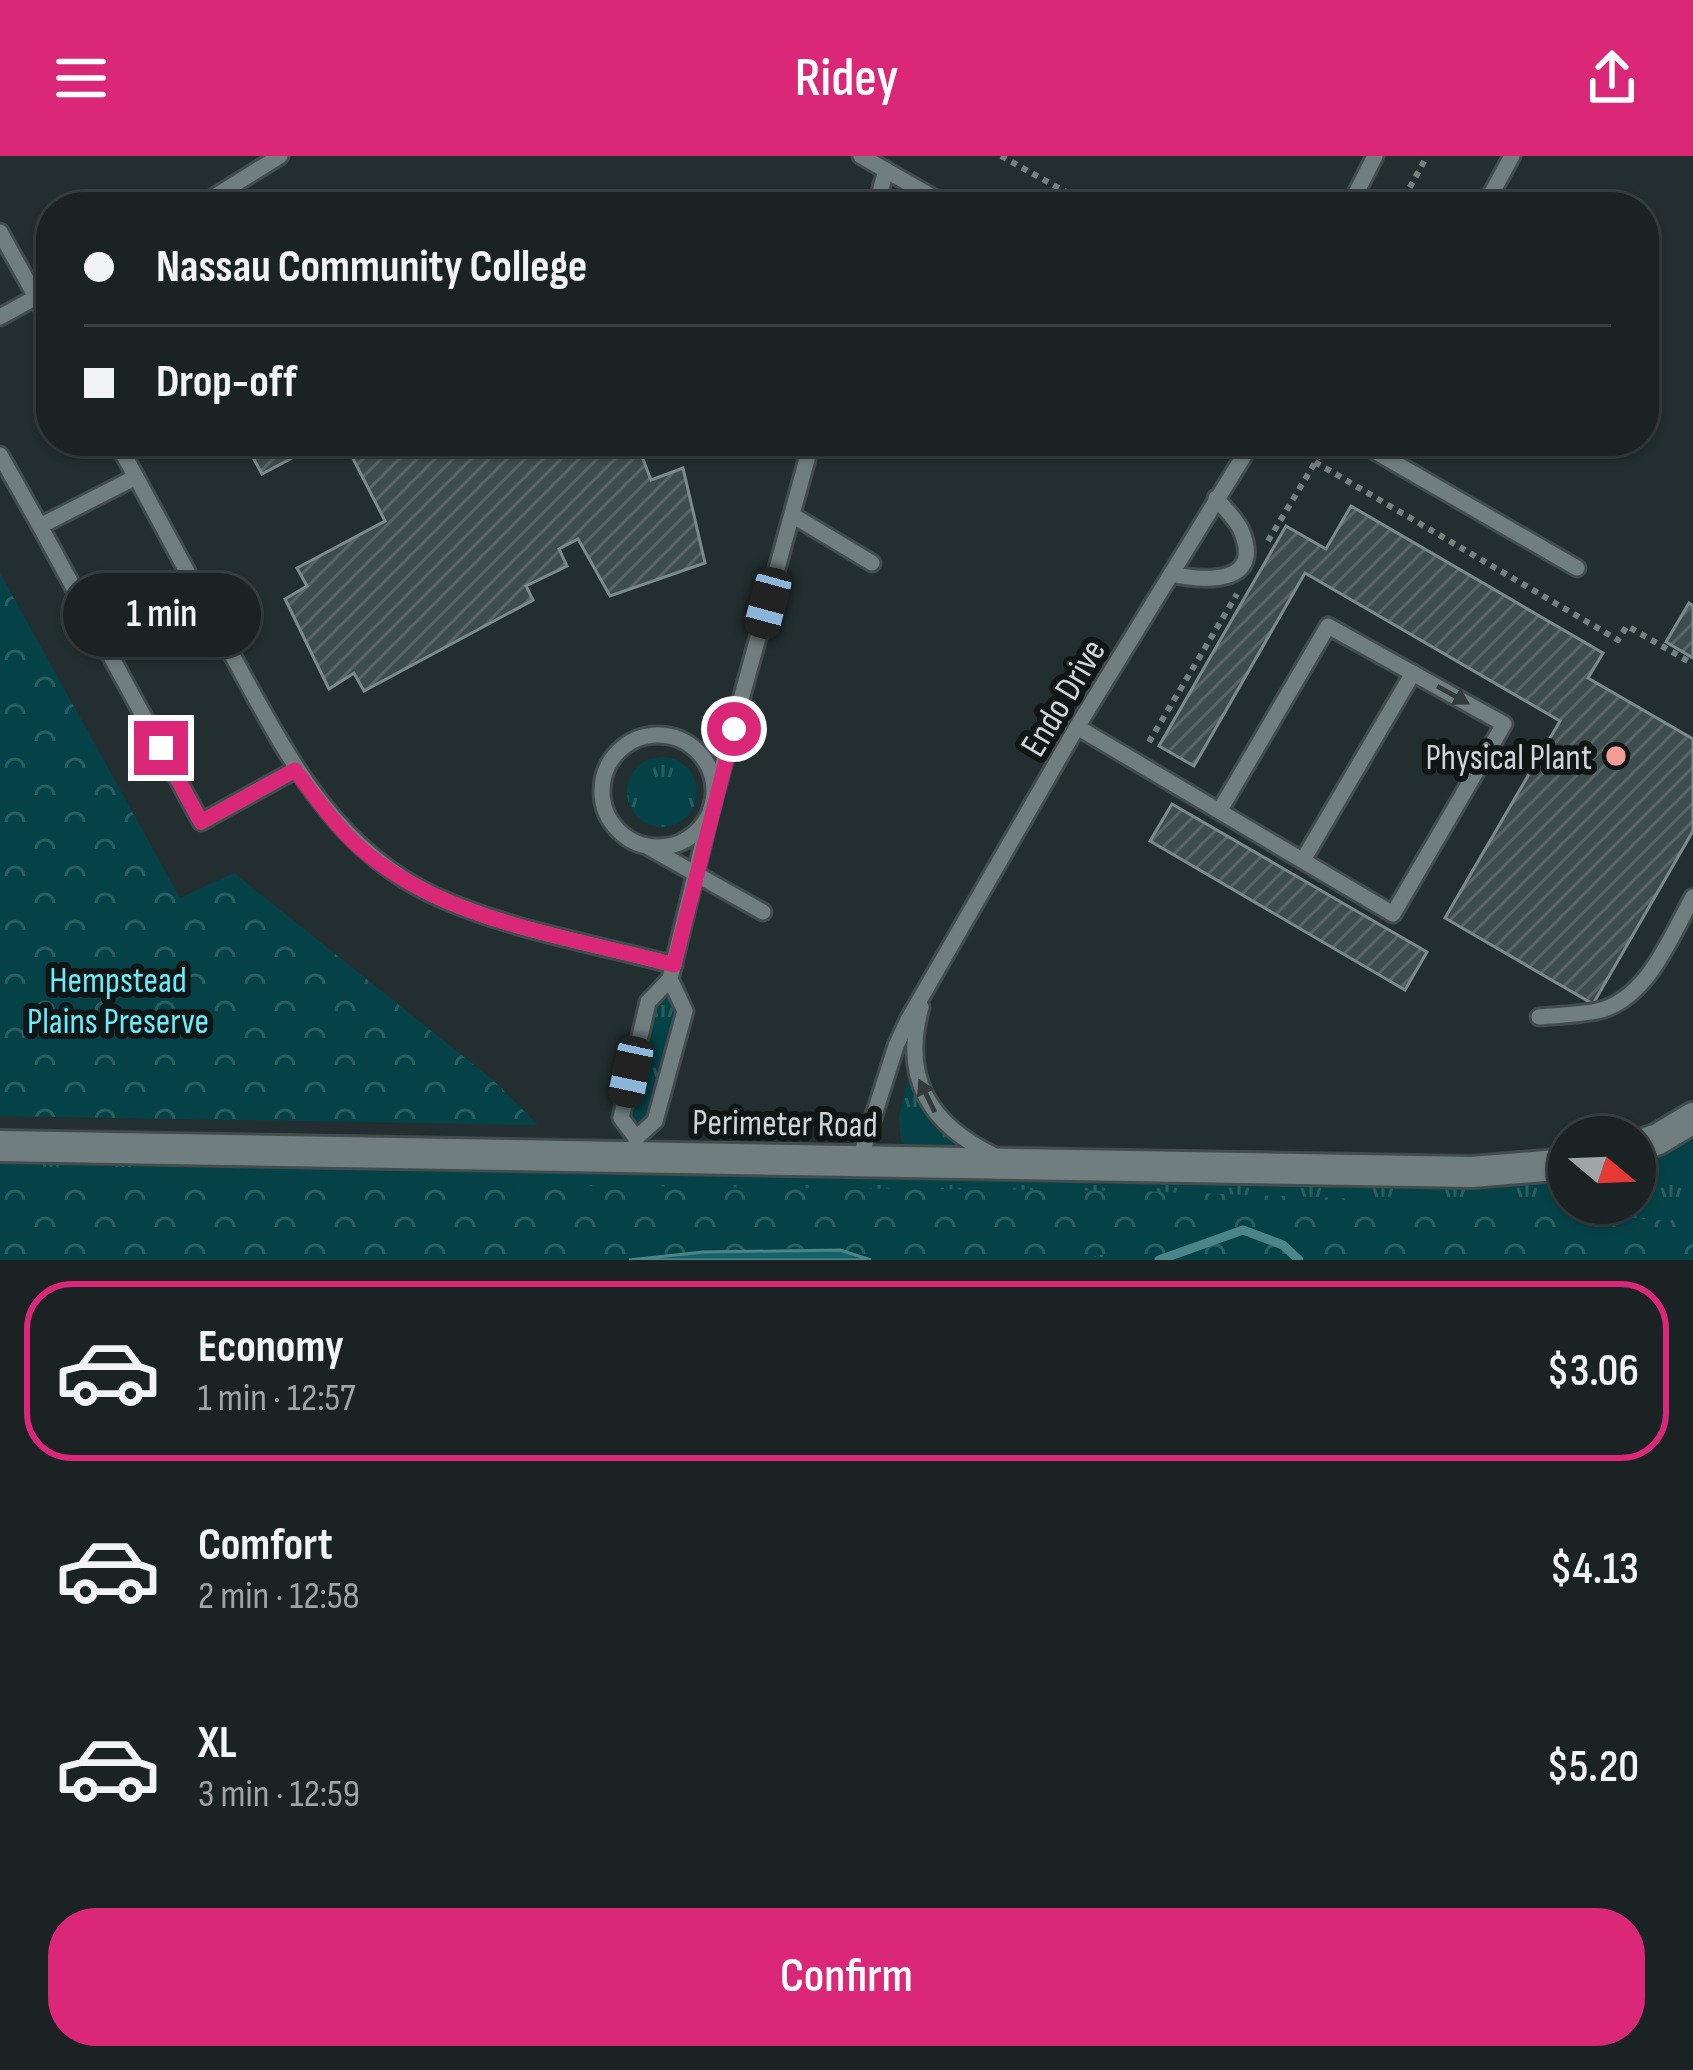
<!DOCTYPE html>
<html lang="en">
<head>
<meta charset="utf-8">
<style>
	:root { --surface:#1a2223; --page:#272f30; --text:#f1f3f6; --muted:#9fa4a6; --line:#383f41; --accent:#db2777 }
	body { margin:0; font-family:"Sofia Sans Condensed",sans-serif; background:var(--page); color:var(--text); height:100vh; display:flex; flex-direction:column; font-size:45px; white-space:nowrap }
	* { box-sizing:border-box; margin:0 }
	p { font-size:39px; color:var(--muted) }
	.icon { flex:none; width:66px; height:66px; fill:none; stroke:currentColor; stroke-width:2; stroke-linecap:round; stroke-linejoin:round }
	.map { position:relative; height:1104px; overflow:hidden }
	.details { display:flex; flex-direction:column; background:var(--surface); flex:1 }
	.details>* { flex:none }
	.guide { position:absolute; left:36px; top:36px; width:1623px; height:264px; border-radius:48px; box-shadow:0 3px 9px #0004,0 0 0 3px var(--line); display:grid; align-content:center; height:264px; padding:0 48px; background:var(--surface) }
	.needle { width:78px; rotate:109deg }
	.tools { position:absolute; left:1548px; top:960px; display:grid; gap:24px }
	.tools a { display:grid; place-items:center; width:108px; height:108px; border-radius:50%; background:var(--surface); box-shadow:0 3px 9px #0004,0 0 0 3px var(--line); font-size:60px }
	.end { position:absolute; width:54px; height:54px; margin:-27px; border:15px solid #db2777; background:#fff; box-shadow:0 0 0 6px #fff }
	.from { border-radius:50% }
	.bubble { position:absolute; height:84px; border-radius:42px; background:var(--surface); box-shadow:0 3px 9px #0004,0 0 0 3px var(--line); font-size:39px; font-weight:600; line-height:84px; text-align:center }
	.car { position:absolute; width:36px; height:72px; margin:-36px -18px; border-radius:15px; box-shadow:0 0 9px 3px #0007; background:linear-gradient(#222 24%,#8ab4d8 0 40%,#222 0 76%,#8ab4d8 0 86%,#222 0) }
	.guide b { display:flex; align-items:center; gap:42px; height:114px; font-size:45px }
	.guide b+b { border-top:3px solid var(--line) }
	.guide i { width:30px; height:30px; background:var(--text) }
	ul { padding:21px 0 0; list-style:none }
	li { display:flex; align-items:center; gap:36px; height:180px; margin:0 24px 18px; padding:0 24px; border:6px solid transparent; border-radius:48px }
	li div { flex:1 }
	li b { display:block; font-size:45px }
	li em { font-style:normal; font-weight:600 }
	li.on { border-color:var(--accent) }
	li>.icon { width:108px; height:108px; stroke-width:1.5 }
	.button { display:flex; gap:24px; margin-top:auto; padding:24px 48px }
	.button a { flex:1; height:138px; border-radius:48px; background:var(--accent); color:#fff; font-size:48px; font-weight:600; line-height:138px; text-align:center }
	header { display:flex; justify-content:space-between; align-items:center; height:156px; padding:0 48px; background:var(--accent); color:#fff; font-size:54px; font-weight:600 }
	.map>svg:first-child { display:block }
</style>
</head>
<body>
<header><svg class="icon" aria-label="menu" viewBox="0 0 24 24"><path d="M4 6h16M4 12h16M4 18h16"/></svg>Ridey<svg class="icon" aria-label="share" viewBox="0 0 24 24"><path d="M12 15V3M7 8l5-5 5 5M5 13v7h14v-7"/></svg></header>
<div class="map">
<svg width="1693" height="1104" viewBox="0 0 1693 1104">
	<defs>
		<pattern id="grass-tufts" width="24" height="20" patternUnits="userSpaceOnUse" patternTransform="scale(3)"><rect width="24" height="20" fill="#054247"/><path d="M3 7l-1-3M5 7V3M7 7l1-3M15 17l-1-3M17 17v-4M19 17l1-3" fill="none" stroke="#285d61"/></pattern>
		<pattern id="forest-crowns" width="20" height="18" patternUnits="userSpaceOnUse" patternTransform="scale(3)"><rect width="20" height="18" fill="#054247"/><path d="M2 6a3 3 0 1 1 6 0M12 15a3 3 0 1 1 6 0" fill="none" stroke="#285d61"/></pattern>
		<pattern id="building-hatch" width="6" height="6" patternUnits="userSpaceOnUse" patternTransform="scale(3)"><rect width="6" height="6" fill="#3f4c4d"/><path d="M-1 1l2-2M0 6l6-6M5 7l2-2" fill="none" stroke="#5a6566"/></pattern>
	</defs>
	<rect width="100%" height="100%" fill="#222e2f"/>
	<g fill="url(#grass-tufts)">
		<circle cx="662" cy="636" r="35"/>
		<path d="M669,812l16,43 -34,121 -23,25 -12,-35 32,-120z"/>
		<path d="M910,913l30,58 22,21 -49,1 -12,-8 -2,-24z"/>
		<path d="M1693,983v121h-1693v-97l1441,23 128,-5v22h66v-37l27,-9z"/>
	</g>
	<g fill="url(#forest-crowns)">
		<path d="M0,417l180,325 54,-25 260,208 44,44 -538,-9z"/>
		<path d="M0,1024l1135,11 294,10 241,20 23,-12v51h-570l-7,-9 -34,9h-211c-71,-22 -167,-8 -242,0h-629z"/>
	</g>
	<path fill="#146268" stroke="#4c8589" stroke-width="3" d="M840,1094l31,10h-242l74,-8z"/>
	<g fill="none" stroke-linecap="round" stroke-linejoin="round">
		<path stroke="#4c8589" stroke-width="9" d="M1159,1104l84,-30 40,15 16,15"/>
	</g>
	<g fill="url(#building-hatch)" stroke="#7c8a8b" stroke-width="3">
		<path d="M244,285h80l-62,33z"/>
		<path d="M344,285h303l-9,5 13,34 32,-12 22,95 -95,33 -32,-57 -19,10 8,17 -41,20 7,14 -169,91 -10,-18 -25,16 -44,-90 22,-13 -10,-18 88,-47z"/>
		<path d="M1351,350l252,147 -15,25 105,61v92l-100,173 -148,-86 115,-197 -255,-148 -111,193 -35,-20 127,-220 40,23z"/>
		<path d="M1689,447l4,3v52l-27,-16z"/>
		<path d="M1172,648l255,148 -22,38 -255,-149z"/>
	</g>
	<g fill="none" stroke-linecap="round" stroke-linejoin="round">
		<g stroke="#424c4d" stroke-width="21">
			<g id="lane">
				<path d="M861,0l89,51"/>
				<path d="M198,51l82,-51"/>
				<path d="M876,51l10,-37"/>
				<path d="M1349,51l26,-51"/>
				<path d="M1484,51l28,-51"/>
				<path d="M0,76l51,92"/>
				<path d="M0,161l51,-28"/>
				<path d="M116,285l20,36"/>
				<path d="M1357,285l220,127"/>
				<path d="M0,299l40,71"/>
				<path d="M792,359l80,48"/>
				<path d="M1171,418c32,7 94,12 70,-44 -5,-11 -17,-22 -25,-32"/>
				<path d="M1077,571l316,187 111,-190 -176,-98 -108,184"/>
				<circle cx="658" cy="635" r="56"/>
				<path d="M295,614l-94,52 -161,-296 96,-49c32,60 64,119 96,178 53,96 99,193 203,241 74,34 161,48 239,69"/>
				<path d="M650,692l113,64"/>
				<path d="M1303,704l110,-187"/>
				<path d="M670,823l42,-174 100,-364"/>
				<path d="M921,851c-20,72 9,118 74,149"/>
				<path d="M1539,861c19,-2 39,-2 58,-6 50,-11 73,-73 96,-114"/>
				<path d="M636,1003v-21l-15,-20 27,-116 22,-23 15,32 -30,110 -19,17"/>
				<path d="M859,1006l37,-116 12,-26 169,-293 176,-286"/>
			</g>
		</g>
		<g stroke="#424c4d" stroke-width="36">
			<g id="street">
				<path d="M0,990l1472,26 97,-8"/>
				<path d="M1635,991l23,-8 35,-21"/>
			</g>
		</g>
		<g stroke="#778081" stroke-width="6" stroke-dasharray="6 6" stroke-linecap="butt">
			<path d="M1001,0l92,51"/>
			<path d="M1404,42l23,-42"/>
			<path d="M1315,306l303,178 9,-14 66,38"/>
			<path d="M1268,385l60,-100"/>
			<path d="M1149,586l88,-148"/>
		</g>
		<use href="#lane" stroke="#717e80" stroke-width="15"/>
		<use href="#street" stroke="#717e80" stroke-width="30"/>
	</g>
	<defs><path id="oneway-solid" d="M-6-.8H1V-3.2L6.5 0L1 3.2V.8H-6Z" transform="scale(3)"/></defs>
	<g fill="#323a3a">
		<use href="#oneway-solid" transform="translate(1453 539) rotate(29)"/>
		<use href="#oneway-solid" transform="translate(927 940) rotate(-116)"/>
	</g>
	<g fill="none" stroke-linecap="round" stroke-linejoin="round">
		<path stroke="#db2777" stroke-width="15" d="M161,592l40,74 94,-52c24,32 47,66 80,90 84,64 200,78 299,105l60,-236"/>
	</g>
	<circle fill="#f59b96" stroke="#101515" stroke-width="4.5" cx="1616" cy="600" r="12"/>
	<g text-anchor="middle" stroke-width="12" stroke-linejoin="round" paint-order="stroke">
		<g font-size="36" fill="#cfd6d7" stroke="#101515">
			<text transform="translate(1062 541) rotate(-59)" y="13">Endo Drive</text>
			<text transform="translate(785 966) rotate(1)" y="13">Perimeter Road</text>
		</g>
		<g font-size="36" fill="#cfd6d7" stroke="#101515" text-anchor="end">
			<text x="1592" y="613">Physical Plant</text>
		</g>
		<g font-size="36" fill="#66effb" stroke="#101515">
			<text x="118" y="836">Hempstead<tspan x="118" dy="41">Plains Preserve</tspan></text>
		</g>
	</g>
</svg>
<div class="tools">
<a><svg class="needle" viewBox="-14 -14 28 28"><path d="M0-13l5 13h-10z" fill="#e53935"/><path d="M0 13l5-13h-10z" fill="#9fa4a6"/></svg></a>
</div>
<i class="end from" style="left:734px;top:573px"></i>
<i class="end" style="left:161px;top:592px"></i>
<div class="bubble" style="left:63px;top:417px;width:198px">1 min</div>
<i class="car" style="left:768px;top:447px;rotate:195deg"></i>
<i class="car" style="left:631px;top:916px;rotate:192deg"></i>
<div class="guide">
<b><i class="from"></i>Nassau Community College</b>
<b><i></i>Drop-off</b>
</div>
</div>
<section class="details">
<ul>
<li class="on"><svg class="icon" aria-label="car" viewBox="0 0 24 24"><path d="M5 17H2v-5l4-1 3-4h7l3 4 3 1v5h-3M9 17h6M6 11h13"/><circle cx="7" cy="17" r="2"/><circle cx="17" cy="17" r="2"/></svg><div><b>Economy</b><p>1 min · 12:57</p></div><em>$3.06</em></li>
<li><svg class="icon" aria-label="car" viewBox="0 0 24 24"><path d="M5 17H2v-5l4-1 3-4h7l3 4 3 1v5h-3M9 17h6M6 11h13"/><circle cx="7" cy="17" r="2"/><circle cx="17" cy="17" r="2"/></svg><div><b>Comfort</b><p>2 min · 12:58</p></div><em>$4.13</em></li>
<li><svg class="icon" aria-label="car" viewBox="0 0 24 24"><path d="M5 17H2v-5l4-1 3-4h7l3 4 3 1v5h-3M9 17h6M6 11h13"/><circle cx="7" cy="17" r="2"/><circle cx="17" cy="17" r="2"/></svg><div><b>XL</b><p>3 min · 12:59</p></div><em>$5.20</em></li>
</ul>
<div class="button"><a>Confirm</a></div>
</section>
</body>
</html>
